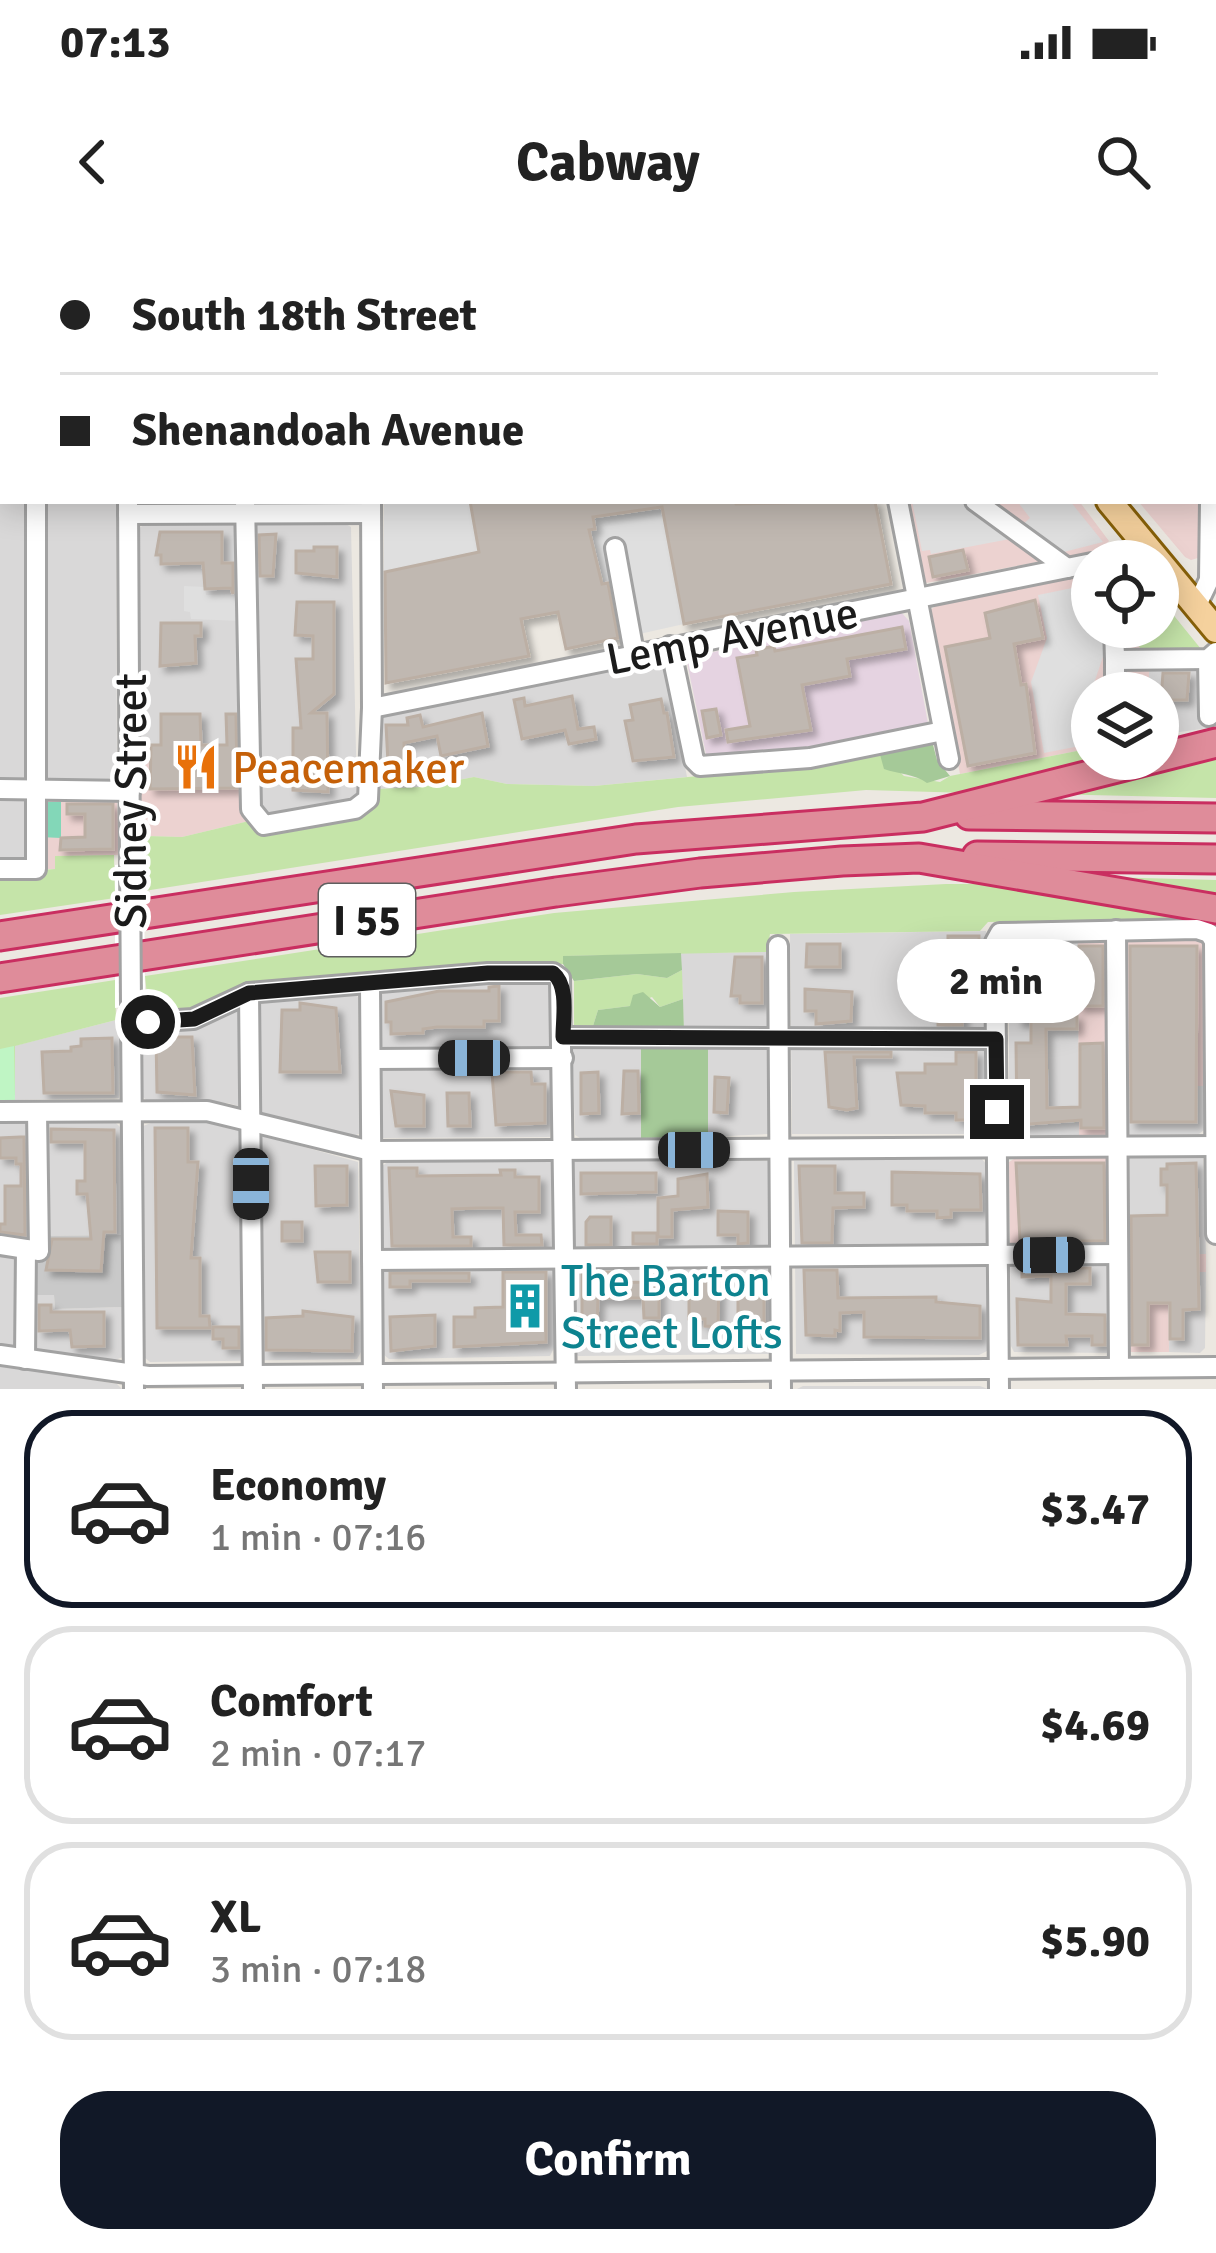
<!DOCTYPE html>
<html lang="en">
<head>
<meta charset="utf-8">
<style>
	:root { --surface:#fff; --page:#f2f2f2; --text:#222; --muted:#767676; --line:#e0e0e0; --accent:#111827 }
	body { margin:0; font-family:Signika,sans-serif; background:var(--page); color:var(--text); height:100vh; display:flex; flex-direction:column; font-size:45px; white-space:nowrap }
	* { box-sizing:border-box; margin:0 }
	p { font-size:39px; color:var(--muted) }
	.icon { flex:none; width:66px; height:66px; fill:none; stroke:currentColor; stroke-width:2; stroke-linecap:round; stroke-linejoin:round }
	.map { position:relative; height:1149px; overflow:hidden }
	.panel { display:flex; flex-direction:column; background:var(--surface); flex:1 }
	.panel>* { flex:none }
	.top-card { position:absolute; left:0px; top:0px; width:1218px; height:264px; box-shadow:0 6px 30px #0003; display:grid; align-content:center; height:264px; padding:0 60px; background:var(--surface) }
	.buttons { position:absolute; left:1071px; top:300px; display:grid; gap:24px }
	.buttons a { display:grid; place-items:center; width:108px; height:108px; border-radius:50%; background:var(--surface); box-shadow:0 6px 30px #0003; font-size:60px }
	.end { position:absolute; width:54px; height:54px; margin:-27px; border:15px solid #1b1b1b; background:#fff; box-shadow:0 0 0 6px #fff }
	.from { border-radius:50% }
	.bubble { position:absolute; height:84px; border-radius:42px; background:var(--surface); box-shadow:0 6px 30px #0003; font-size:39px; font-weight:800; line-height:84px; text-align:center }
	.car { position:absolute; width:36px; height:72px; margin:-36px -18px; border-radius:15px; box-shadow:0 0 9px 3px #0007; background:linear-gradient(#222 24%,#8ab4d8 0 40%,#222 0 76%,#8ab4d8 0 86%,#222 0) }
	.top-card b { display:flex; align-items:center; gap:42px; height:114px; font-size:45px }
	.top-card b+b { border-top:3px solid var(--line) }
	.top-card i { width:30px; height:30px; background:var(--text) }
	ul { padding:21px 0 0; list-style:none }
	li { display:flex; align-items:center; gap:36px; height:198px; margin:0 24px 18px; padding:0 36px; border:6px solid var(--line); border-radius:48px }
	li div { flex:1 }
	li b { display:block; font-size:45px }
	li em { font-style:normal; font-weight:800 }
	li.active { border-color:var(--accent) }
	li>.icon { width:108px; height:108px; stroke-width:1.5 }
	.button { display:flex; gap:24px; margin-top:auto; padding:24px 60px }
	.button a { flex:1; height:138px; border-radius:48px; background:var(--accent); color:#fff; font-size:48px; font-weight:800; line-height:138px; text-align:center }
	.status { display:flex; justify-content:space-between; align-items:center; height:84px; padding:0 60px; background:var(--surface); direction:ltr }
	.status svg { height:33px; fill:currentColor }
	header { display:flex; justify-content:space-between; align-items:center; height:156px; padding:0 60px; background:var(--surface); font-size:54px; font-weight:800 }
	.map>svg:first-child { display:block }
</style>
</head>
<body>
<div class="status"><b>07:13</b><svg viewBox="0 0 49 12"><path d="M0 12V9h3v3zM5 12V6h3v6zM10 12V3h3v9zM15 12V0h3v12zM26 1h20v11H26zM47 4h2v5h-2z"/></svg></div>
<header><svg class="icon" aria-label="back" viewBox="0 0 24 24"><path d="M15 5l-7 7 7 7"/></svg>Cabway<svg class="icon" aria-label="search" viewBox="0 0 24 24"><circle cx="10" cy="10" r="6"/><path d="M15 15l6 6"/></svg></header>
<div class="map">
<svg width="1216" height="1149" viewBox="0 0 1216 1149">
	<defs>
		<filter id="shadow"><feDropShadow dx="5.5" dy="5.5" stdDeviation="3" flood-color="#0004"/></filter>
	</defs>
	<rect width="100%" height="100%" fill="#ece8e1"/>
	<g fill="#d9d8d8">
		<path d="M0,0l114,3h-111l-3,145z"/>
		<rect x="136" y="0" width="216" height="3"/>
		<path d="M407,0h240v3h-239z"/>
		<path d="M0,218l3,43h113l1,271 -8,7 -109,1z"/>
		<path d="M145,284h201l5,3 6,270 -3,6 -82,15 -18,-7v-66h-113l-3,-216z"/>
		<path d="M659,420l7,8 21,109 -93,9 -87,-2 -33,-7 -53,10 -43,2 1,-69 4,-4z"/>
		<path d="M1149,423h61l6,7v57l-58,8v-42h-40v-10z"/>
		<path d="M32,557l1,66 -33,2v-67z"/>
		<path d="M986,691l2,197 -4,6h-192l-2,-200z"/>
		<path d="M1078,698l1,197h-66l-4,-6v-186l2,-3z"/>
		<path d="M767,712l1,182 -60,3v-105l-24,-1 -3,-78z"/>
		<path d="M549,740l4,9 -3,148 -168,1 -2,-139 5,-10 64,-7z"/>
		<path d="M353,752l5,5 1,137 -12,4 -119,-35 -81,-2 -4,-4 -2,-55 9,-14 106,-31z"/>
		<path d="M120,779l-1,79 -104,2 -1,-54z"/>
		<path d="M572,801l69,1v96h-61l-5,-3z"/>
		<path d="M1122,846h83v43l-6,5 -77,1z"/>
		<path d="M114,881l7,7 1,107 -78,1 -14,59h24l1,14 68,-2v50l-13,5 -110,-18v-222z"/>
		<path d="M151,883h67l140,39 3,190 -4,7 -207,3 -6,-5 -1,-231z"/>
		<path d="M1122,916l81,2 3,96 -69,1 -14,-6z"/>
		<path d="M980,917l8,9 -1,185 -8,4 -183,-1 -2,-193z"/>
		<path d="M583,918l185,3 3,8 -2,185 -191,2 -4,-7 -1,-186z"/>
		<path d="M390,920l161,2 3,186 -4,8 -161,3 -5,-4 -3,-188z"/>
		<path d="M1010,1020h106l-1,93 -101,-1 -3,-6z"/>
		<path d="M1168,1032h38l-1,76 -5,5 -31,-1z"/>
		<path d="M0,1125l117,19 5,5h-122z"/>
		<path d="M803,1146h177l8,3h-191z"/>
	</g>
	<g fill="#ecd2d0">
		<path d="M920,0h188v3h-186z"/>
		<path d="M907,261h172l30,40 -8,9 -175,33 -4,-4z"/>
		<path d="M1138,261h63l-3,57 -7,2 -6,-3z"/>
		<path d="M1092,333v54h66v-31l52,67 -61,1v18l-30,1 -1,10h-26v55l-132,26 -33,-162 12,-8z"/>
		<path d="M141,505h101l1,64 6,12 -67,16 -41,-1z"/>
		<path d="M39,557l78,2 2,56 -63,1 -1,13h-16z"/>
		<path d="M1114,697l1,198h-36l-1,-197z"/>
		<path d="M1197,697l7,8 1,141h-83l-1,-148z"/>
		<path d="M1019,916h96v93l-105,1 -1,-88z"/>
		<path d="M1123,1009h14l1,6 68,-1v18h-38l1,80h-46z"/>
	</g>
	<path fill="#e5d3e1" d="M901,372l8,9 20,108 -122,24 -100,6 -20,-97 3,-5z"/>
	<path fill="#c9c9c9" d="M122,995l1,72 -68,2 -1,-14h-25l1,-42 14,-17z"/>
	<g fill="#c5e4a9">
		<path d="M1158,356l43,53v2l-56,3 -21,-27h34z"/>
		<path d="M1092,508v11h43l-166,34 -103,-3 -188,17 -534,84 2,-55 36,1 67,-16 9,6 117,-27 3,-11 43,-2 53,-10 33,7 87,2 199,-19 86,-16 25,25 36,6 10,-6z"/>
		<path d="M1216,509v49l-169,-4z"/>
		<path d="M114,615l1,43 -115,17v-42l55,-4v-13z"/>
		<path d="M1068,636l148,4v22z"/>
		<path d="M946,644h72l198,32v9l-24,-7 -204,4 -8,9 -210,3 -3,18 -203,4 -1,8 -73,2 -294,44 -47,5 -4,-39 409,-63 240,-21z"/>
		<path d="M682,730l1,29 -23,8 -8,-10 -22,9 -32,4 -5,16 -19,-1v-44l63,-7 30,4z"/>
		<path d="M115,740l1,40 -101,26v49l-15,-1v-96z"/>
	</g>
	<g fill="#a5c998">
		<path d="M932,501l5,19 13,16 -23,7c-12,-9 -29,-9 -43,-14l-5,-18z"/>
		<path d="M681,713l1,17 -15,8 -30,-4 -63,7 -11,-17v-8z"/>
		<path d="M643,752l17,15 23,-8 1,32h24v106l-67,1v-109l-48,-3 5,-16 32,-4 3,-11z"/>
	</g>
	<path fill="#bff5c4" d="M14,806l1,54 -15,1v-52z"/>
	<path fill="#83d7b8" d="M40,562h21v36l-21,-1z"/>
	<g fill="#dfdfdf">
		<path d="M384,261h86l9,51 -95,20z"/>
		<path d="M618,261l4,14 41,-8 21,117 -58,13 -12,-55 -12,2 -13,-54 6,-1 -2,-12z"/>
		<path d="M912,261h57l46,37 -84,16 -1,-4 -8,1z"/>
		<path d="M1017,261h53l33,41 -47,12 -35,-28 9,-8z"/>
		<path d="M1092,344v43h10l4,21 -14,41 11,4h-11l-4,37 2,14 -46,9 -13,-71 16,-44 -9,-43z"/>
		<path d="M184,346l21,1 1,8 36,-1 -1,27 -50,-2 -1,-7 -6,-1z"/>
	</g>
	<path fill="#fff" d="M144,621l1,143 -30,4v-143z"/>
	<g fill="#c0b8b1" stroke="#bcafa4" stroke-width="3" filter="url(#shadow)">
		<path d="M470,261h265l1,3 139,-3 16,83 -207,40 -22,-117 -69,10 2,12 -6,1 13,54 6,-1 10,55 -52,11 -8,-37 -37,7 8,37 -143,27 -1,-111 94,-20z"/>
		<path d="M160,292h62v31h11v31l-2,-6 -26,1 -2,-26 -42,1v-9h-5z"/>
		<path d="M276,294l-3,42h-13l-1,-41z"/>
		<path d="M314,307h23v30l-41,-4v-22h18z"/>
		<path d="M963,310l5,20 -35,7 -4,-20z"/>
		<path d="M1035,360l8,38 -29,6 7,41 5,-1 9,69 -67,13 -23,-119 45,-9 -5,-25z"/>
		<path d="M297,362h37v92l-23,19h16l1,79 -35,-2v-62h8l-5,-69h17v-23l-18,-1z"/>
		<path d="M161,383h40v13h-6l1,27 -36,3z"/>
		<path d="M902,387l4,22 -59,10 3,17 -48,9 9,45 -83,12 -2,-12 24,-4 -13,-68 20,-3 -1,-5 18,-4 1,5z"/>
		<path d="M1163,433h26l-2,27h-26z"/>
		<path d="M572,456l6,33 16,-2 2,12 -27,5 -4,-14 -43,9 -8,-39 10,-2 1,8z"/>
		<path d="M661,459l3,14h3l7,44 -41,4 -8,-40 8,-1 -3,-15z"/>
		<path d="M716,469l5,26 -14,3 -5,-27z"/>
		<path d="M482,473l6,33 -47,10 -4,-20 -33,7v20h6v20l-21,-1 -3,-57h22l-1,-7 13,-3 3,12z"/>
		<path d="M161,474h39l1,31h26l-1,-31h10l1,74 -87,1 1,-44h10z"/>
		<path d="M67,564h46v45l-53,1 1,-12 24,-1v-23h-18z"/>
		<path d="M948,696h31v48h-14l-3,41h-24v-9h-5l-1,-14h8l-1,-28h9z"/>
		<path d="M807,704h33v23h-34z"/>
		<rect x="1079" y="706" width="24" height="60"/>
		<path d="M1130,706h67l-1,176h-65z"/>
		<path d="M735,717h27v46h-22v-7h-9z"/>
		<path d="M1017,728h30v48h30v13h-31l1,79 33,-1v-63l23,-1 1,85h-23v-8l-64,5 -1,-82h15v-22h-13z"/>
		<path d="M499,746v35h-15v6h-47l-14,2v4l-32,1v-12h-5v-20l53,-11h50v-4z"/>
		<path d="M805,749l47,3 -1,29 -35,3v-13h-11z"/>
		<path d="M300,763l36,5 4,64h-60l2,-62h18z"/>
		<path d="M156,797h36l3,58 -38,-3z"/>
		<path d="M112,798l1,55h-69l-2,-41 29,-1v-4l10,-1v-7z"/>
		<path d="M825,812h66v5h-37l3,51 -10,2 -18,-3z"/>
		<path d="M956,812h20v68h-20v-7h-31v-7l-24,-1 -4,-32h28v-9h31z"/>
		<path d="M624,831h14l1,42 -17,1z"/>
		<path d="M485,832h46l1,12h13v39l-49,2 -4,-52z"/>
		<path d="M598,832l1,41 -18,1v-41z"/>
		<path d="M715,837l14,1 -2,35 -13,-1z"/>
		<path d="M391,851l33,4v31h-28z"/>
		<path d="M447,853h22l1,33h-22z"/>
		<path d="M155,888h33v34h10l-7,96h9v58h9l1,12h-53z"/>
		<path d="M51,889l63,1 1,102h-11l-3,39 -55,-1 6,-31h39l-4,-45h-10v-13h8v-39h-34z"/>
		<path d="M20,897h4l1,98 -25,-3v-8h5v-38h16v-22h-5v-6h-16v-20z"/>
		<path d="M1016,923h88l1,78h-85z"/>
		<path d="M1196,923l3,146 -16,1v29h-13v-36h-22v42h-16l-1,-129 36,-1v-30h-6v-16h6v-5z"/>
		<path d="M315,926h32v39l-31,1z"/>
		<path d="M799,926h36v27h29v14l-31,1 -1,35h-30z"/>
		<path d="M389,928h28v8l84,-1 -1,-5h15v7h24v35h-24l1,23h25l1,10h-38l-1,-37h-24l-27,1 1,28h18v9h-79z"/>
		<path d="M892,932l88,2 1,36h-30v7l-14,1v-7h-30v-6h-15z"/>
		<path d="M581,933h75v19l-75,2z"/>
		<path d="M707,934l1,33 -36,3v27h-14v-39l20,-2v-17z"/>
		<path d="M718,971l30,1v31l-10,1v-9h-20z"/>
		<path d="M590,977h21v28h-25v-23z"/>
		<rect x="282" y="982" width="20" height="19"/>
		<rect x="633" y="993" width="24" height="11"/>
		<path d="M315,1012h35v30h-32z"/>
		<path d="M1022,1028h68v16h-24v30l39,1v30h-13v-9h-26l1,9h-49l-1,-46 34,3v-26l-29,1z"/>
		<path d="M804,1030h33l1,28 98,-1v5l44,4v32l-116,-1v-25l-24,1v18l-5,-1v6l-29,-1z"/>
		<path d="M643,1031h16v47h-15l-1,-20h-45l-1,30h-15v-56h31v11l30,-1z"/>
		<path d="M503,1032h43v70l-92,5v-30h21v-9l28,-1z"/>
		<path d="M390,1033h79v8h-59v6h-20z"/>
		<path d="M684,1038h35l-1,49 -13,-1v-7h-16v-27h-5z"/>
		<path d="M753,1045h11v41l-26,3v-33h15z"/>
		<path d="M39,1065h12v7h53v34l-32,1 -2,-17 -31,1z"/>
		<path d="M303,1071l50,6 -1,34 -86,-1v-32l37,-2z"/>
		<path d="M435,1075v31l-44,5 -1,-34z"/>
		<path d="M213,1087h26v21h-16v-9h-10z"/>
	</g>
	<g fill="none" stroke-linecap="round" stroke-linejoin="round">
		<g stroke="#a2a2a2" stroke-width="24">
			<g id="minor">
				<path d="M126,0v3"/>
				<path d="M244,0v3"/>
				<path d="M369,0v3"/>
				<path d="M538,0l1,3"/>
				<path d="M656,0v3"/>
				<path d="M761,0v3"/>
				<path d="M848,0v3"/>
				<path d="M1112,0v3"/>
				<path d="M1208,0v3"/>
				<path d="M35,3v-3"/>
				<path d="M489,3l16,-3"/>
				<path d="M0,12l3,1"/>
				<path d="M0,159h3"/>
				<path d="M1215,173h1"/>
				<path d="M128,261l2,362"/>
				<path d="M245,261l6,308 13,16 91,-16 13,-10 4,-91 -1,-207"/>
				<path d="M898,261l51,258"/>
				<path d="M975,261l92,67"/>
				<path d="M128,274l243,-1"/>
				<path d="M615,308l19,105"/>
				<path d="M1100,321l44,-17"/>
				<path d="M1196,367l13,-27 1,-79"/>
				<path d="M1114,387l1,33 93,-1 8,-7"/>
				<path d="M670,406l24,114 6,6 110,-8 133,-27"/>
				<path d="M1208,419l1,57"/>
				<path d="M1115,453v-33"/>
				<path d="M372,468l720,-145"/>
				<path d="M0,549l130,2"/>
				<path d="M0,629h36v-368"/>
				<path d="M1116,690l3,437"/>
				<path d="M778,706l3,443"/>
				<path d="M370,745l3,404"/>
				<path d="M249,753l4,396"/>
				<path d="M131,776l3,373"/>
				<path d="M131,783l62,-4 56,-26 239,-20h65l7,5 6,411"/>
				<path d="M563,797l433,2"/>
				<path d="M371,819l192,-1"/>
				<path d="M0,872l207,-1 164,40 845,-5"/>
				<path d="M0,1005l39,6 -2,-139"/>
				<path d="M372,1020l746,-6"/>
				<path d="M0,1115l148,21 1068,-9"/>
				<path d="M25,1119l1,-110"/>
				<path d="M999,1149l-4,-447 5,-9 197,-4 12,4 5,8 2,293"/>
			</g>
		</g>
		<g stroke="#886109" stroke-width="30">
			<g id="major">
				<path d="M889,0l2,3"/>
				<path d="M1109,261l107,129"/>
			</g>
		</g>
		<g stroke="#c92e60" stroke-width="33">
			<g id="highway">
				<path d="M969,575l247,3"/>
				<path d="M977,616l239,3"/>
				<path d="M0,696l636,-97 287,-22 293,-74"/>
				<path d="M0,738l556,-86 144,-19 142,-12 77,-3 297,51"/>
			</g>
		</g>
		<use href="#minor" stroke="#fff" stroke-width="18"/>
		<use href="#major" stroke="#f5d19d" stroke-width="24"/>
		<use href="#highway" stroke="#df8c9a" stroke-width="27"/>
		<g stroke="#a2a2a2" stroke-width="24" stroke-linecap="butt">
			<path id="minor-bridge" d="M130,623l1,143"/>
		</g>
		<use href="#minor-bridge" stroke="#fff" stroke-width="18"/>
	</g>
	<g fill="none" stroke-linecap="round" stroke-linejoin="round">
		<path stroke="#1b1b1b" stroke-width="15" d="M148,782l46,-3 55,-26 239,-20h65c16,13 10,44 10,64l433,2 1,73"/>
	</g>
	<defs>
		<g id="restaurant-bare" transform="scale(3.6)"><path d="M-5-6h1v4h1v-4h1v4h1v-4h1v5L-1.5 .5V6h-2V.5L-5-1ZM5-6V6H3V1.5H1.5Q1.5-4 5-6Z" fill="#e8710a" stroke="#fff" stroke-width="2.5" paint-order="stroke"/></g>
		<g id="building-bare" transform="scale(3.6)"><path d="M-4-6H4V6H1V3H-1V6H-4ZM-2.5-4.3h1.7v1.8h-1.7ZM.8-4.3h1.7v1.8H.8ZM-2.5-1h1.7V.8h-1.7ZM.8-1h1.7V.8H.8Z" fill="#0f9aa8" stroke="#fff" stroke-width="2.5" paint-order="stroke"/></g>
	</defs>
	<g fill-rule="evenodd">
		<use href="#restaurant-bare" x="196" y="527"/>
		<use href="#building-bare" x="525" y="1066"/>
	</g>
	<g text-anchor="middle" stroke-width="9" stroke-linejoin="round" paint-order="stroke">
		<rect fill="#fff" stroke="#5f5f5f" stroke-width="3" x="319" y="644" width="96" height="72" rx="9"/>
		<g font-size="42" font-weight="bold" fill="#1b1b1b">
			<text x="367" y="695">I 55</text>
		</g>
		<g font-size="45" fill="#1b1b1b" stroke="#fff">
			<text transform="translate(732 395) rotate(-11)" y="16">Lemp Avenue</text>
			<text transform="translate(130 561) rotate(-90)" y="16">Sidney Street</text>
		</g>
		<g font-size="45" fill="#c56008" stroke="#fff" text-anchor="start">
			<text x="232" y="543">Peacemaker</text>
		</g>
		<g font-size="45" fill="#0d838f" stroke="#fff" text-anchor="start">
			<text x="561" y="1056">The Barton<tspan x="561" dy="52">Street Lofts</tspan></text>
		</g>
	</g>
</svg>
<div class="buttons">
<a><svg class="icon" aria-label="locate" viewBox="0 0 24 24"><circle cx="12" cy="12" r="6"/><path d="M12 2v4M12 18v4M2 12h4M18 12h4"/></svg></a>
<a><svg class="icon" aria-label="layers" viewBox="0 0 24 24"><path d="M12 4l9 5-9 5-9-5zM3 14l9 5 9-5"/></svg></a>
</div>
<i class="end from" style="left:148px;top:782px"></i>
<i class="end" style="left:997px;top:872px"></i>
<div class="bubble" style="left:897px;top:699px;width:198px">2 min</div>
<i class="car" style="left:474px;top:818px;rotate:270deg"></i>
<i class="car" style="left:694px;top:910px;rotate:90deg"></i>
<i class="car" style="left:251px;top:944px;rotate:180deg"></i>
<i class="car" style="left:1049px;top:1015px;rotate:89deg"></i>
<div class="top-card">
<b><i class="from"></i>South 18th Street</b>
<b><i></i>Shenandoah Avenue</b>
</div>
</div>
<section class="panel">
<ul>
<li class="active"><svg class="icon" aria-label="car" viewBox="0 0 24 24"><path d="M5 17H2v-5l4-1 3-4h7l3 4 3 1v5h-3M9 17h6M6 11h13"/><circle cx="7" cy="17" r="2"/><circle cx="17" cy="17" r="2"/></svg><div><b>Economy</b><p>1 min · 07:16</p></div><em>$3.47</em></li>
<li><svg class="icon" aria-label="car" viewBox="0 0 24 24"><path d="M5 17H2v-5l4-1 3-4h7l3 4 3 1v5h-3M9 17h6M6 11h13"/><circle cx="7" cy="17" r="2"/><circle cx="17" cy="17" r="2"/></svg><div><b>Comfort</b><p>2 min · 07:17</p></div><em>$4.69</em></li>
<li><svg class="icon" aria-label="car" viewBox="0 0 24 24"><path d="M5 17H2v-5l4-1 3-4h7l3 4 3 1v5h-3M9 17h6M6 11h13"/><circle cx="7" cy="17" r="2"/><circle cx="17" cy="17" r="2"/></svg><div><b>XL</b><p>3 min · 07:18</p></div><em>$5.90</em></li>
</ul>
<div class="button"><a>Confirm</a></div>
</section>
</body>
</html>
